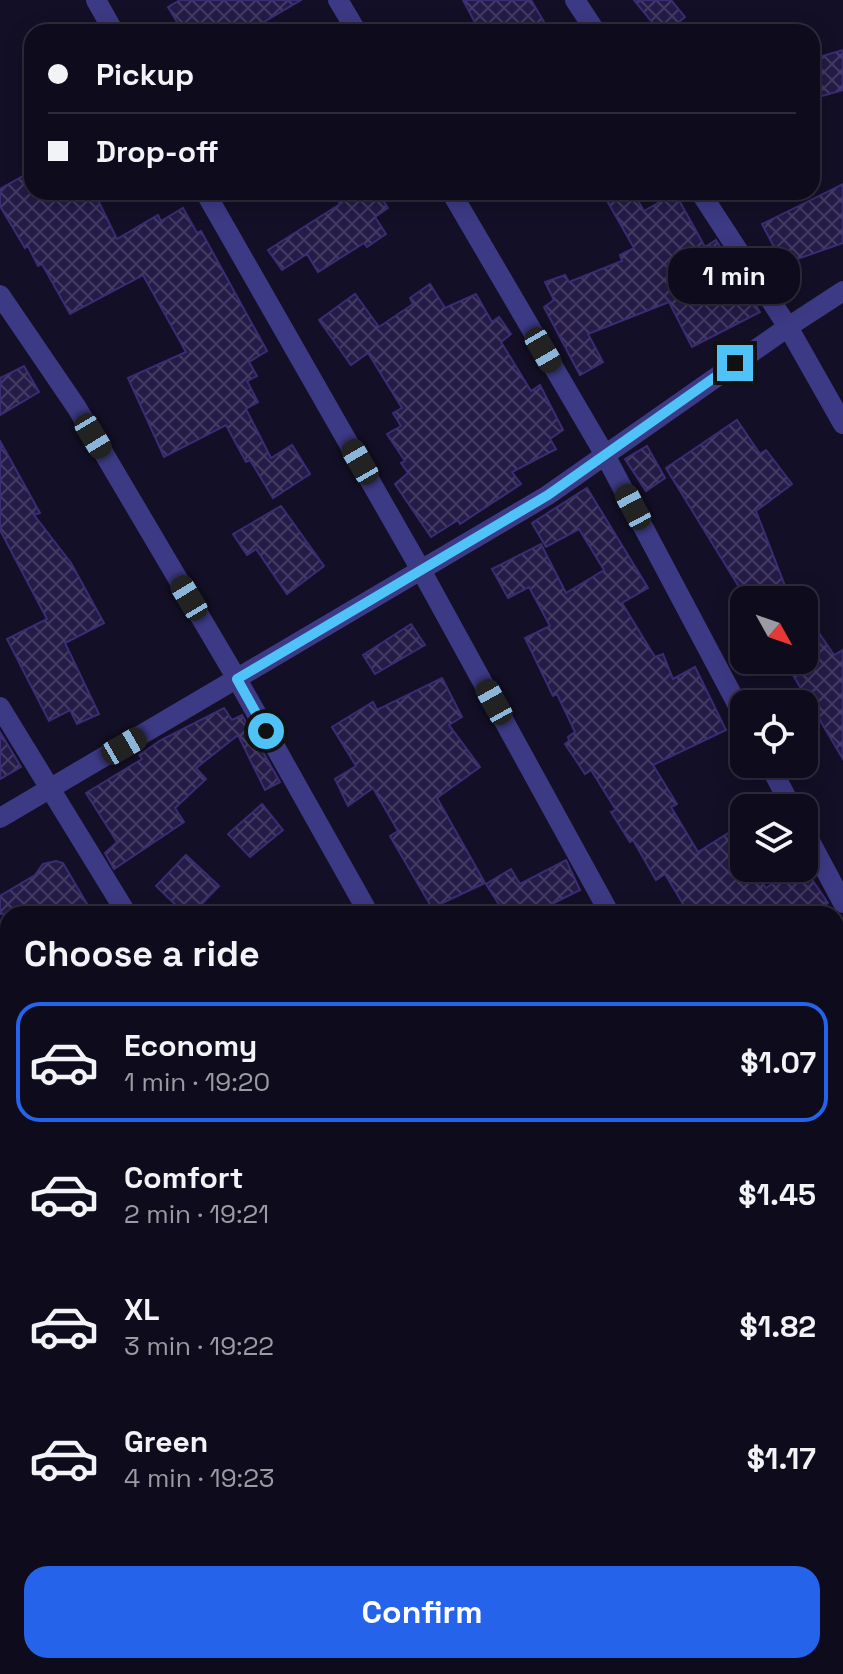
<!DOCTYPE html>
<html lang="en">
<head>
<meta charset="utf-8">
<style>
	:root { --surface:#0e0b1c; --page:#1c1929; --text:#f1f3f6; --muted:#9b9ba3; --line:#2e2b3b; --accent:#2563eb }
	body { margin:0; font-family:"Space Grotesk",sans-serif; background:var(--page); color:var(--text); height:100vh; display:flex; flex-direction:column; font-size:30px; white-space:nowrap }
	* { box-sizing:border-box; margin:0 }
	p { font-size:26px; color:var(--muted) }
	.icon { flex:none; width:44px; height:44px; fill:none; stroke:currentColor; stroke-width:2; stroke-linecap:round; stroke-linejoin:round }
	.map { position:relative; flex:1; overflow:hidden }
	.panel { position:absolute; left:0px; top:906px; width:844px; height:768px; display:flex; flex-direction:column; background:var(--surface); border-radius:24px 24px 0 0; box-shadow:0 4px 20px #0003,0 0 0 2px var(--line) }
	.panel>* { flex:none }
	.guide { position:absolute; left:24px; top:24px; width:796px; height:176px; border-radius:24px; box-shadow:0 4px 20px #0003,0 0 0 2px var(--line); display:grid; align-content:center; height:176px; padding:0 24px; background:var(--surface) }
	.needle { width:52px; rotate:130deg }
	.fabs { position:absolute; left:730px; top:586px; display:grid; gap:16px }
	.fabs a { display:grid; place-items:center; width:88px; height:88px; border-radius:16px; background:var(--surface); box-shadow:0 4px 20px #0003,0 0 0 2px var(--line); font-size:40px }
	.end { position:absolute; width:36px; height:36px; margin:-18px; border:10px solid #4fc3f7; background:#111; box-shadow:0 0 0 4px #111 }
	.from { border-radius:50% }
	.bubble { position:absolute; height:56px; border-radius:24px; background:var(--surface); box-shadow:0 4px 20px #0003,0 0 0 2px var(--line); font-size:26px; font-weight:700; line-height:56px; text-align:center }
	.car { position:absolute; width:24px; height:48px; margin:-24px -12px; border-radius:10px; box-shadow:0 0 6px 2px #0007; background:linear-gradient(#222 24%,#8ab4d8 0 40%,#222 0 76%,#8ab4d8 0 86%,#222 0) }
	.guide b { display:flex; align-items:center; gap:28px; height:76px; font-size:30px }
	.guide b+b { border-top:2px solid var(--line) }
	.guide i { width:20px; height:20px; background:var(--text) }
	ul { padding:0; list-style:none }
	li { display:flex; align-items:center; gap:24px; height:120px; margin:0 16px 12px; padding:0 8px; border:4px solid transparent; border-radius:24px }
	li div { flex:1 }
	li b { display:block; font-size:30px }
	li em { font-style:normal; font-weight:700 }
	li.current { border-color:var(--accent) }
	li>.icon { width:72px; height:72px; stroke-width:1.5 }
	h2 { padding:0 24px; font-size:36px; line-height:96px }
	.action { display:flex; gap:16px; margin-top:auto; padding:16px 24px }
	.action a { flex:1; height:92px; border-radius:24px; background:var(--accent); color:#fff; font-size:32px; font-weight:700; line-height:92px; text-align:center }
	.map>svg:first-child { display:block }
</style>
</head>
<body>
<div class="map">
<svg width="843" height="1674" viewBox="0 0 843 1674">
	<defs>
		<pattern id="building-cross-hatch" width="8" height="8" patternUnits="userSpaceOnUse" patternTransform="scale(2)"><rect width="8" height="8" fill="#241b47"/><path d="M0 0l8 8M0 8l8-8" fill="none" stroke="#433b63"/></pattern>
	</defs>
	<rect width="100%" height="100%" fill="#130f26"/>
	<g fill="url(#building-cross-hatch)" stroke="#3b2d73" stroke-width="2">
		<path d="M180,0h121l-54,32h-64l-15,-25z"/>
		<path d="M463,0h68l19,32h-70z"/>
		<path d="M634,0h37l14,17 -19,15h-6z"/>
		<path d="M843,50v40l-31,9v-40z"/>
		<path d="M32,171v21h62l23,47 41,-24 3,6 22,-13 14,25 4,-2 66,120 -18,11 8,14 -10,5 11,21 -12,7 25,49 21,-13 18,29 -37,24 -23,-38 -4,2 -20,-37 -62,32 -36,-79 58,-26 -43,-77 -73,39 -28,-50 -4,2 -10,-20 -3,2 -25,-42v-17z"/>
		<path d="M843,184v59l-60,21 -21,-40z"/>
		<path d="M333,192h45l10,16 -13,9 11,17 -19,13 -3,-4 -46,29 -11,-18 -25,16 -14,-20 72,-46z"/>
		<path d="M602,192h31l11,19 31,-18 30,54 11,-7 44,72 -68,35 -23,-45 -81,32 15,28 -23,13 -36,-68 10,-7 -9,-18 20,-7 4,7 53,-21 -2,-6 14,-7z"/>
		<path d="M430,284l15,24 31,-14 16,28 7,-5 12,17 -10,8 30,49 9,-6 23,45 -13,9 6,10 -44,23 9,12 -61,40 -2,-4 -27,17 -36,-53 13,-11 -7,-10 4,-2 -18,-27 14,-8 -8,-13 9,-5 -34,-55 -17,12 -32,-45 36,-26 24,33 34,-23 -3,-6z"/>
		<path d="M24,366l15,26 -39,23v-37z"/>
		<path d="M737,420l23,34 6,-4 26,34 -36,27 29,75 -4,3 4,11h-38l-81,-132z"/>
		<path d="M0,441l40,72 -6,2 37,48 33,60 -39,20 34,71 -22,10 -7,-14 -21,11 -42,-82 40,-20 -47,-89z"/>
		<path d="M647,446l18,32 -19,13 -21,-32z"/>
		<path d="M587,488l61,100 -26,15 33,54 8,-3 10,25 22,-12 31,63 -73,35 24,39 -6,3 27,45 46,-29v45h9l13,20 29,-20h9l24,35 -15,11h-124l-24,-40 -9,6 -23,-40 -3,2 -19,-30 5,-2 -25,-40 -6,4 -20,-30 4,-3 -1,-4 7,-5 -18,-38 -4,2 -28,-58 25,-12 -21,-39 -21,11 -16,-29 49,-25 25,49 38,-23 -25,-41 -33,18 -14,-24z"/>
		<path d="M281,506l43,60 -37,28 -31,-45 -9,6 -14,-21z"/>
		<path d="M804,611l30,44 9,-5v109l-59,-99h20z"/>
		<path d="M411,624l14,21 -50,29 -12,-19z"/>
		<path d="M442,678l20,39 -13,8 31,42 -43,31 48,85 -53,25 -42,-72 8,-5 -25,-43 -25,18 -13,-27 21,-13 -24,-39 41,-25 4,8z"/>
		<path d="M224,708l8,12 10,-5 38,67 -15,8 -27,-55 -42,33 10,11 -31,29 9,14 -70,47 -9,-16 12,-11 -31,-49 56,-34 -3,-4 22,-15z"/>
		<path d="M0,732l21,35 -21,12z"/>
		<path d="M262,804l21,26 -33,27 -22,-23z"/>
		<path d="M186,855l33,31 -27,28h-7l-29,-28z"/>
		<path d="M566,860l14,30 -48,24h-27l-19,-30 25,-15 9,15z"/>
		<path d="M56,861l7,2 30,51h-93v-18l35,-21 8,-11z"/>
	</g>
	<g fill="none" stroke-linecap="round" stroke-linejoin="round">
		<g stroke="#3d3a85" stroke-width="20">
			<path d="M96,0l18,32"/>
			<path d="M338,0l19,32"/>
			<path d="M575,0l21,32"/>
			<path d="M205,192l216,378 189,344"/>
			<path d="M451,192l154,263 139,262"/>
			<path d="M700,192l88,135 55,97"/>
			<path d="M0,295l77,113 160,271 132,235"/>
			<path d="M0,707l127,207"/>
			<path d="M769,764l23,44"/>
			<path d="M0,818l548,-323 240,-168 55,-36"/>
			<path d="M804,830l39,73"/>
			<path d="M836,959l7,-4"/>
			<path d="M0,1085l8,13"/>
			<path d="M836,1297l7,12"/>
			<path d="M836,1505l7,-7"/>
			<path d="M0,1539l8,-6"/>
			<path d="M373,1674l15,-8"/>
		</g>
	</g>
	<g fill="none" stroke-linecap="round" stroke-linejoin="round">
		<path stroke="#4fc3f7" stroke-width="10" d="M266,731l-29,-52 311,-184 187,-132"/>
	</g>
</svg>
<div class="fabs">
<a><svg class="needle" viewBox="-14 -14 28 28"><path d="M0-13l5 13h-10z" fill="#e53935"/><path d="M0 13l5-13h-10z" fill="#9b9ba3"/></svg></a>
<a><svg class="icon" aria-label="locate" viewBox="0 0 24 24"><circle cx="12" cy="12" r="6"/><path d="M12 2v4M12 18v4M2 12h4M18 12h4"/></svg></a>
<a><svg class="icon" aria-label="layers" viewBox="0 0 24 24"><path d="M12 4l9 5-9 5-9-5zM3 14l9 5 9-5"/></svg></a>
</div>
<i class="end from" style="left:266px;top:731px"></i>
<i class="end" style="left:735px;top:363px"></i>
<div class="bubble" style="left:668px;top:248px;width:132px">1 min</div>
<i class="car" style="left:543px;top:350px;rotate:150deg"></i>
<i class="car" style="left:93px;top:436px;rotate:149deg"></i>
<i class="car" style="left:360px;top:462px;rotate:330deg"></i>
<i class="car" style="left:633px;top:507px;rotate:332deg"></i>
<i class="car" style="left:189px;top:598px;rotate:329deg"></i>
<i class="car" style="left:494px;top:702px;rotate:331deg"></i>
<i class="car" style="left:124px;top:746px;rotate:60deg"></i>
<div class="guide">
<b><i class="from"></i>Pickup</b>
<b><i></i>Drop-off</b>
</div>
<section class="panel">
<h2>Choose a ride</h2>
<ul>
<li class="current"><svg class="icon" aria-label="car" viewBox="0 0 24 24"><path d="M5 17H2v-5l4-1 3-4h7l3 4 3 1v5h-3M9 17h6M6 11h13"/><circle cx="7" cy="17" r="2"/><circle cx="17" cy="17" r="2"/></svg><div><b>Economy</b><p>1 min · 19:20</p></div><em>$1.07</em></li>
<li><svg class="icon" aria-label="car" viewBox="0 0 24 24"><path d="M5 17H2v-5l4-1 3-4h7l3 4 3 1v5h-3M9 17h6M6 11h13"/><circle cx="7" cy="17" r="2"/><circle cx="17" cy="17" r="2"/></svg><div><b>Comfort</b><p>2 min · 19:21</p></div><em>$1.45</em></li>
<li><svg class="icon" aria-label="car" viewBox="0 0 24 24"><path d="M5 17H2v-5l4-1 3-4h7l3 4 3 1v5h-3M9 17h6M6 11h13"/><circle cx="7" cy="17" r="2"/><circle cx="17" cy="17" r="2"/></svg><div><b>XL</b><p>3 min · 19:22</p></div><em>$1.82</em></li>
<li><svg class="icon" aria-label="car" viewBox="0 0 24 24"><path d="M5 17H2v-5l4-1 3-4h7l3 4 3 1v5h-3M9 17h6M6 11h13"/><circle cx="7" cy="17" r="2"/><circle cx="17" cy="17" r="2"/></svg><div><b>Green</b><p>4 min · 19:23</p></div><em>$1.17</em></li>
</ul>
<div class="action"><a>Confirm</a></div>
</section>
</div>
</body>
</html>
